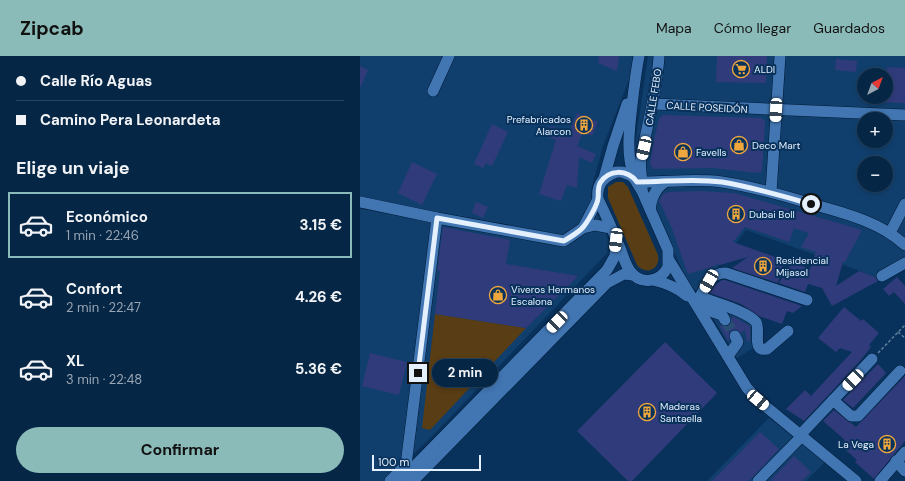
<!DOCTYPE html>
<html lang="es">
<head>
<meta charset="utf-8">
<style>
	:root { --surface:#062645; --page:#143250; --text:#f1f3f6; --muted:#98a5b3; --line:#27435e; --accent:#8bbbb9 }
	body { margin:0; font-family:"DM Sans",sans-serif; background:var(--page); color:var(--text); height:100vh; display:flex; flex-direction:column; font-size:15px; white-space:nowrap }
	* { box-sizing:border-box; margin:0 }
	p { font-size:13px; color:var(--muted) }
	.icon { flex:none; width:22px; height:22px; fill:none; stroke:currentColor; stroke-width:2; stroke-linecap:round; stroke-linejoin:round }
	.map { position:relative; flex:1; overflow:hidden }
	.drawer { display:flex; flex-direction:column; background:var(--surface); width:360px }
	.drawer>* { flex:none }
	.banner { display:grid; align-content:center; height:88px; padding:0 16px; background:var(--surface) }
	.needle { width:26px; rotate:41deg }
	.controls { position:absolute; left:497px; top:12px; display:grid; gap:8px }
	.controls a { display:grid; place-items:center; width:36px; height:36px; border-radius:50%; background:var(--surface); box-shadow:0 2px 6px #0003,0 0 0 1px var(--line); font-size:20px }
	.scale { position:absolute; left:12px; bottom:10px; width:109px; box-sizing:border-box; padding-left:4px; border:2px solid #e5f0fe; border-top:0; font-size:11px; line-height:14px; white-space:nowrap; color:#e5f0fe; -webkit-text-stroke:3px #08325c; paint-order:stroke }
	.end { position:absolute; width:18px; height:18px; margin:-9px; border:5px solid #e5f0fe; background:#111; box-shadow:0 0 0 2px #111 }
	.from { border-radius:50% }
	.bubble { position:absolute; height:28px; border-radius:14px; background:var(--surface); box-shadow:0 2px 6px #0003,0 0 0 1px var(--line); font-size:13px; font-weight:700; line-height:28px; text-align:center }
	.car { position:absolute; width:12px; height:24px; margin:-12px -6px; border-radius:5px; box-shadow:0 0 3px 1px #0007; background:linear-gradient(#fff 24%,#345 0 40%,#fff 0 76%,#345 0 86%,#fff 0) }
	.banner b { display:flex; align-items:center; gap:14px; height:38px; font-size:15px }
	.banner b+b { border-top:1px solid var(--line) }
	.banner i { width:10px; height:10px; background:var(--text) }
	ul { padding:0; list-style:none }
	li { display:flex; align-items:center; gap:12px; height:66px; margin:0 8px 6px; padding:0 8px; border:2px solid transparent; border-radius:0px }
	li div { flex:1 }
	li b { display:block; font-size:15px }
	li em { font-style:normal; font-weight:700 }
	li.active { border-color:var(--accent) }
	li>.icon { width:36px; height:36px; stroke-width:1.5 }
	h2 { padding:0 16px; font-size:18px; line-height:48px }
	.cta { display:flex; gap:8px; margin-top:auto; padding:8px 16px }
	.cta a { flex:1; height:46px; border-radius:24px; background:var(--accent); color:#111; font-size:16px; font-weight:700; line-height:46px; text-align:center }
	header { display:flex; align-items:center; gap:24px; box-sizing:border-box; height:56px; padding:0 20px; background:var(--accent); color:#111 }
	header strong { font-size:19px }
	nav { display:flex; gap:22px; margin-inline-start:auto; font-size:14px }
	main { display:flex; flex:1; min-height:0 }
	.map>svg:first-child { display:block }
</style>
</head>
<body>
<header>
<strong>Zipcab</strong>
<nav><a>Mapa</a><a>Cómo llegar</a><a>Guardados</a></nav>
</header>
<main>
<section class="drawer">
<div class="banner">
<b><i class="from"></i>Calle Río Aguas</b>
<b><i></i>Camino Pera Leonardeta</b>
</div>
<h2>Elige un viaje</h2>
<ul>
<li class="active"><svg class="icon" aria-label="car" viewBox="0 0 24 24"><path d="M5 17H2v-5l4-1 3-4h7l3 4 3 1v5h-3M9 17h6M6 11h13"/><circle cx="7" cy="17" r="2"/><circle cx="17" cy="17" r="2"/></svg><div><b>Económico</b><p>1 min · 22:46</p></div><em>3.15 €</em></li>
<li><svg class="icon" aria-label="car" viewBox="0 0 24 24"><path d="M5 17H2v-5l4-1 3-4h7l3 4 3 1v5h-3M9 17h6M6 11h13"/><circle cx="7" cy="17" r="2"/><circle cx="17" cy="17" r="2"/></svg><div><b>Confort</b><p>2 min · 22:47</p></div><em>4.26 €</em></li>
<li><svg class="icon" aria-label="car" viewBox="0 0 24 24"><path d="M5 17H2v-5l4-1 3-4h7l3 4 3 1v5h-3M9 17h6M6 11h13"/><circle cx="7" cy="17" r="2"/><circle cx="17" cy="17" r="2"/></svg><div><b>XL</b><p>3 min · 22:48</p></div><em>5.36 €</em></li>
</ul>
<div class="cta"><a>Confirmar</a></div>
</section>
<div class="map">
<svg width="545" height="425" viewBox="0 0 545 425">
	<rect width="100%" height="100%" fill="#08325c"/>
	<g fill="#113f6d" fill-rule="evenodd">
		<path d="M0,0h273l-3,21 -27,69 -12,44v10l16,36 2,6 -2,11 -172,180 -49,48h-26z"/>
		<path d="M288,0h257v212l-23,11 -136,-49 -30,39 -8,7 -9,16 -10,-6 -35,-80 -11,-37 2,-12 -11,-4zM504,19h22v22h-22zM504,63h22v22h-22zM504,107h22v22h-22z"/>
		<path d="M343,245l33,14 16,8 1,25 -16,10z"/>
		<path d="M409,362l56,44 -19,19h-99z"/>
	</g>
	<g fill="#593d14">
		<path d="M256,126h7l5,5 30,68c3,14 -12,21 -21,10l-29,-67v-11z"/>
		<path d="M75,258l91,14 -96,102 -8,-2z"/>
	</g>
	<g fill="#303b7b">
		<path d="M239,0h20l-2,15 -19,-8z"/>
		<path d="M357,0h50l-1,27 -50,-1z"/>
		<path d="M476,3l21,2 -1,11 -21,-2z"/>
		<path d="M0,10l8,4 -8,18z"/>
		<path d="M527,11l18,1v35l-31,-1v-5h12z"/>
		<path d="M217,57l21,9 -6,14 -9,-4 -6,14 19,8 -4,9 -13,-6 -2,31 -10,-3 -6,16 -22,-7 17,-54 -10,-4 5,-10 18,7z"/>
		<path d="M303,59l98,3 4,3 -3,50 -5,2 -44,-5 -60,1 -3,-5 4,-24 5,-21z"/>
		<path d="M132,68l16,8 -16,34 -6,-3 -3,5 -9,-4z"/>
		<path d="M52,106l25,12 -15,31 -24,-12z"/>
		<path d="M340,135l34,2 14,4 114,33 -17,32h-2l-7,24 23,-15 16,6 3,4 -46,25 -10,-18 -14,-4 -3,8 -26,-9 13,-21 18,7 6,-17 -15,-5 8,-14 -15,-5 -5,14 -44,-15 -12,15 51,18 -6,23 -46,-15 16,-11 -28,8 -3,-1 -2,2 -27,8 -17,-48 -12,-25 4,-7 5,-2z"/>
		<path d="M116,146l12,5 -5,11 -11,-5z"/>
		<path d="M83,171l67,13 -4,24 72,12 -52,52 -91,-14 5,-43h-3z"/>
		<path d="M537,221l8,9v18l-11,-12 -5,4 -6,-7z"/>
		<path d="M362,224h3l77,26 -9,7 -6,-2 -5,13 -23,-8 -18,-12 -31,-11 5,-8z"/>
		<path d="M484,251l17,14 2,-2 16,14 -10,12 2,2 -12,15 -55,59 -18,-12 19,-19 6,6 41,-44 -12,-4 -4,4 -18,-14z"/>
		<path d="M372,260l18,10v15h-3l-2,-11 -4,3 -6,-4 -6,3v8l-1,1 -9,-16 6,2 4,-1 2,-3z"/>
		<path d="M305,286l52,51 -85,88h-4l-51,-50z"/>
		<path d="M10,297l37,9 -8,33 -37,-9z"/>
		<path d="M518,308l8,9 -33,35 -10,-8z"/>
		<path d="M545,320v65l-31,38 -19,-17 2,-2 -17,-15 5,-5 -22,-19 11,-11 22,17z"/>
		<path d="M400,376l19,17 -30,32h-37z"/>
		<path d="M434,400l17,16 -9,9h-32z"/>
	</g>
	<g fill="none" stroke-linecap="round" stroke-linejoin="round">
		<path stroke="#294e74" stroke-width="11" stroke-dasharray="11 5.5" stroke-linecap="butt" d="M365,264l10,16"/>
		<g stroke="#001936" stroke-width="12">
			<g id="minor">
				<path d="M73,35l16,-35"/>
				<path d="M294,48l251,11"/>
				<path d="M256,116h6l8,3 4,3 8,13 26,59v17c-8,15 -27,19 -38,4 -5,-7 -7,-16 -10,-23 -7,-17 -14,-33 -22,-49 -2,-14 5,-22 18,-27z"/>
				<path d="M244,122l9,-32 14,-42"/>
				<path d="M274,122c-8,-25 -5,-47 -2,-73 2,-17 4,-33 7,-49"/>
				<path d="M277,126c28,1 57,-4 85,0 28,4 56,12 83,20 34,10 73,18 100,43"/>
				<path d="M282,133c1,-10 -3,-20 -1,-30 6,-35 16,-67 18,-103"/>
				<path d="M411,136l9,-136"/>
				<path d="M0,146l77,16 127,23 19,-13 15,-29"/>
				<path d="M290,153c2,-12 5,-20 15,-27"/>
				<path d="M223,172l12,-3 16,3"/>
				<path d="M530,177l15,-29"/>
				<path d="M309,204l78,128 11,12 98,81"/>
				<path d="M522,220l23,-13"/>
				<path d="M293,224c13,3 24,7 34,16"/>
				<path d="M340,241c6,-11 11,-25 26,-24l81,27"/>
				<path d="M334,245l6,-4c13,5 47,14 56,25 5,8 -5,30 11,27l21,-18"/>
				<path d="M338,251l24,8 3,5"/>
				<path d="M368,300l10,-14 -3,-6"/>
				<path d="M473,344l18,16h7l42,-45"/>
				<path d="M441,378l71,-75"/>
				<path d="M536,405l9,10"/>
				<path d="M46,409l31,-247"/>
				<path d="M30,425l13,-13"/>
				<path d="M40,425l207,-211 8,-14 1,-16"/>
				<path d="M53,425l194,-198 17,-9 9,1"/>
				<path d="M398,425l45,-46"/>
				<path d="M520,425l25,-29"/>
			</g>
		</g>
		<g stroke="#617f9d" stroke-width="1.5" stroke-dasharray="3 2" stroke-linecap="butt">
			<path d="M538,276l7,6"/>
			<path d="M518,297l27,-28"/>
		</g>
		<use href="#minor" stroke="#4176b2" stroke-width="11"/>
	</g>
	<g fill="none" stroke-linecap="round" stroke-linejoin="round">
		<path stroke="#e5f0fe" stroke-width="5" d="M58,317l19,-155 127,23c6,-4 16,-9 20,-15 4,-5 14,-22 14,-28 1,-5 -1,-9 2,-15 9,-14 27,-14 37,-1 28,0 57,-4 85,0 30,5 60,14 89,22"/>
	</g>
	<defs>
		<g id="supermarket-ring" transform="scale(0.9)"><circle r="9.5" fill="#08325c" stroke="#efa73d" stroke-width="1.5"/><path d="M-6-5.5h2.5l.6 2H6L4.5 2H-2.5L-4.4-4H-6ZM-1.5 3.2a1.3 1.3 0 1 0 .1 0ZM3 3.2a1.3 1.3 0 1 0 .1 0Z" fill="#efa73d"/></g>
		<g id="building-ring" transform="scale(0.9)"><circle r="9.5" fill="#08325c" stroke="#efa73d" stroke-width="1.5"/><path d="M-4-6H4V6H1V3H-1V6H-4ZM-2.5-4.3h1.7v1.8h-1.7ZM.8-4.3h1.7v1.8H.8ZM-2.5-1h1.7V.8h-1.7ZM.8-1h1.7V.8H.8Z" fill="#efa73d"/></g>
		<g id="shop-ring" transform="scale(0.9)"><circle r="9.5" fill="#08325c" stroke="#efa73d" stroke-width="1.5"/><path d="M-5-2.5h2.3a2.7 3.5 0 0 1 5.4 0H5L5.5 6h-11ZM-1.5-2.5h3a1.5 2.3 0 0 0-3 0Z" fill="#efa73d"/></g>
	</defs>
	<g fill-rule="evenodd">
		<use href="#supermarket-ring" x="381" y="13"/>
		<use href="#building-ring" x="224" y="69"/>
		<use href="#shop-ring" x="379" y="89"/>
		<use href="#shop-ring" x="323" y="96"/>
		<use href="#building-ring" x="376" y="158"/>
		<use href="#building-ring" x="403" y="210"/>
		<use href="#shop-ring" x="138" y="239"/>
		<use href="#building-ring" x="287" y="356"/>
		<use href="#building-ring" x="527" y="388"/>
	</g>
	<g text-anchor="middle" stroke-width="4" stroke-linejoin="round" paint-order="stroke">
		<g font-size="10" fill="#e5f0fe" stroke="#08325c" text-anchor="start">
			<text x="394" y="17">ALDI</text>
			<text x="211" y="67" text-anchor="end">Prefabricados<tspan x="211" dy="12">Alarcon</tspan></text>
			<text x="392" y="93">Deco Mart</text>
			<text x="336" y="100">Favells</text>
			<text x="389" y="162">Dubai Boll</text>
			<text x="416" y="208">Residencial<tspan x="416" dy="12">Mijasol</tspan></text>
			<text x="151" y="237">Viveros Hermanos<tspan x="151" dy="12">Escalona</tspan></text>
			<text x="300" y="354">Maderas<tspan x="300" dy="12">Santaella</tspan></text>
			<text x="514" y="392" text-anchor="end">La Vega</text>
		</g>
		<g font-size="10" fill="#e5f0fe" stroke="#08325c">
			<text transform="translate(293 41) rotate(-81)" y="4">CALLE FEBO</text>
			<text transform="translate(347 51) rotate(3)" y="4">CALLE POSEIDÓN</text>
		</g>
	</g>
</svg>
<div class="controls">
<a><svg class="needle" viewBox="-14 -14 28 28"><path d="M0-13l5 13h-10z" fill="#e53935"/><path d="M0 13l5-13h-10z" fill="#98a5b3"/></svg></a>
<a>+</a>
<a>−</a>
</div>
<div class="scale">100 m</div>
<i class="end from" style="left:451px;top:148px"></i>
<i class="end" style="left:58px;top:317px"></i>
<div class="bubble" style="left:72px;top:303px;width:66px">2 min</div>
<i class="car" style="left:416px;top:54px;rotate:183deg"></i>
<i class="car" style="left:284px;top:92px;rotate:193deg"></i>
<i class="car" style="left:256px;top:184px;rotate:187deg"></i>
<i class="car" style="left:349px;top:225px;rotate:210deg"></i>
<i class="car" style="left:197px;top:266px;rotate:224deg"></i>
<i class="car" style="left:493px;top:324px;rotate:224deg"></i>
<i class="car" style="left:398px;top:344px;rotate:130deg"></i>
</div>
</main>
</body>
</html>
